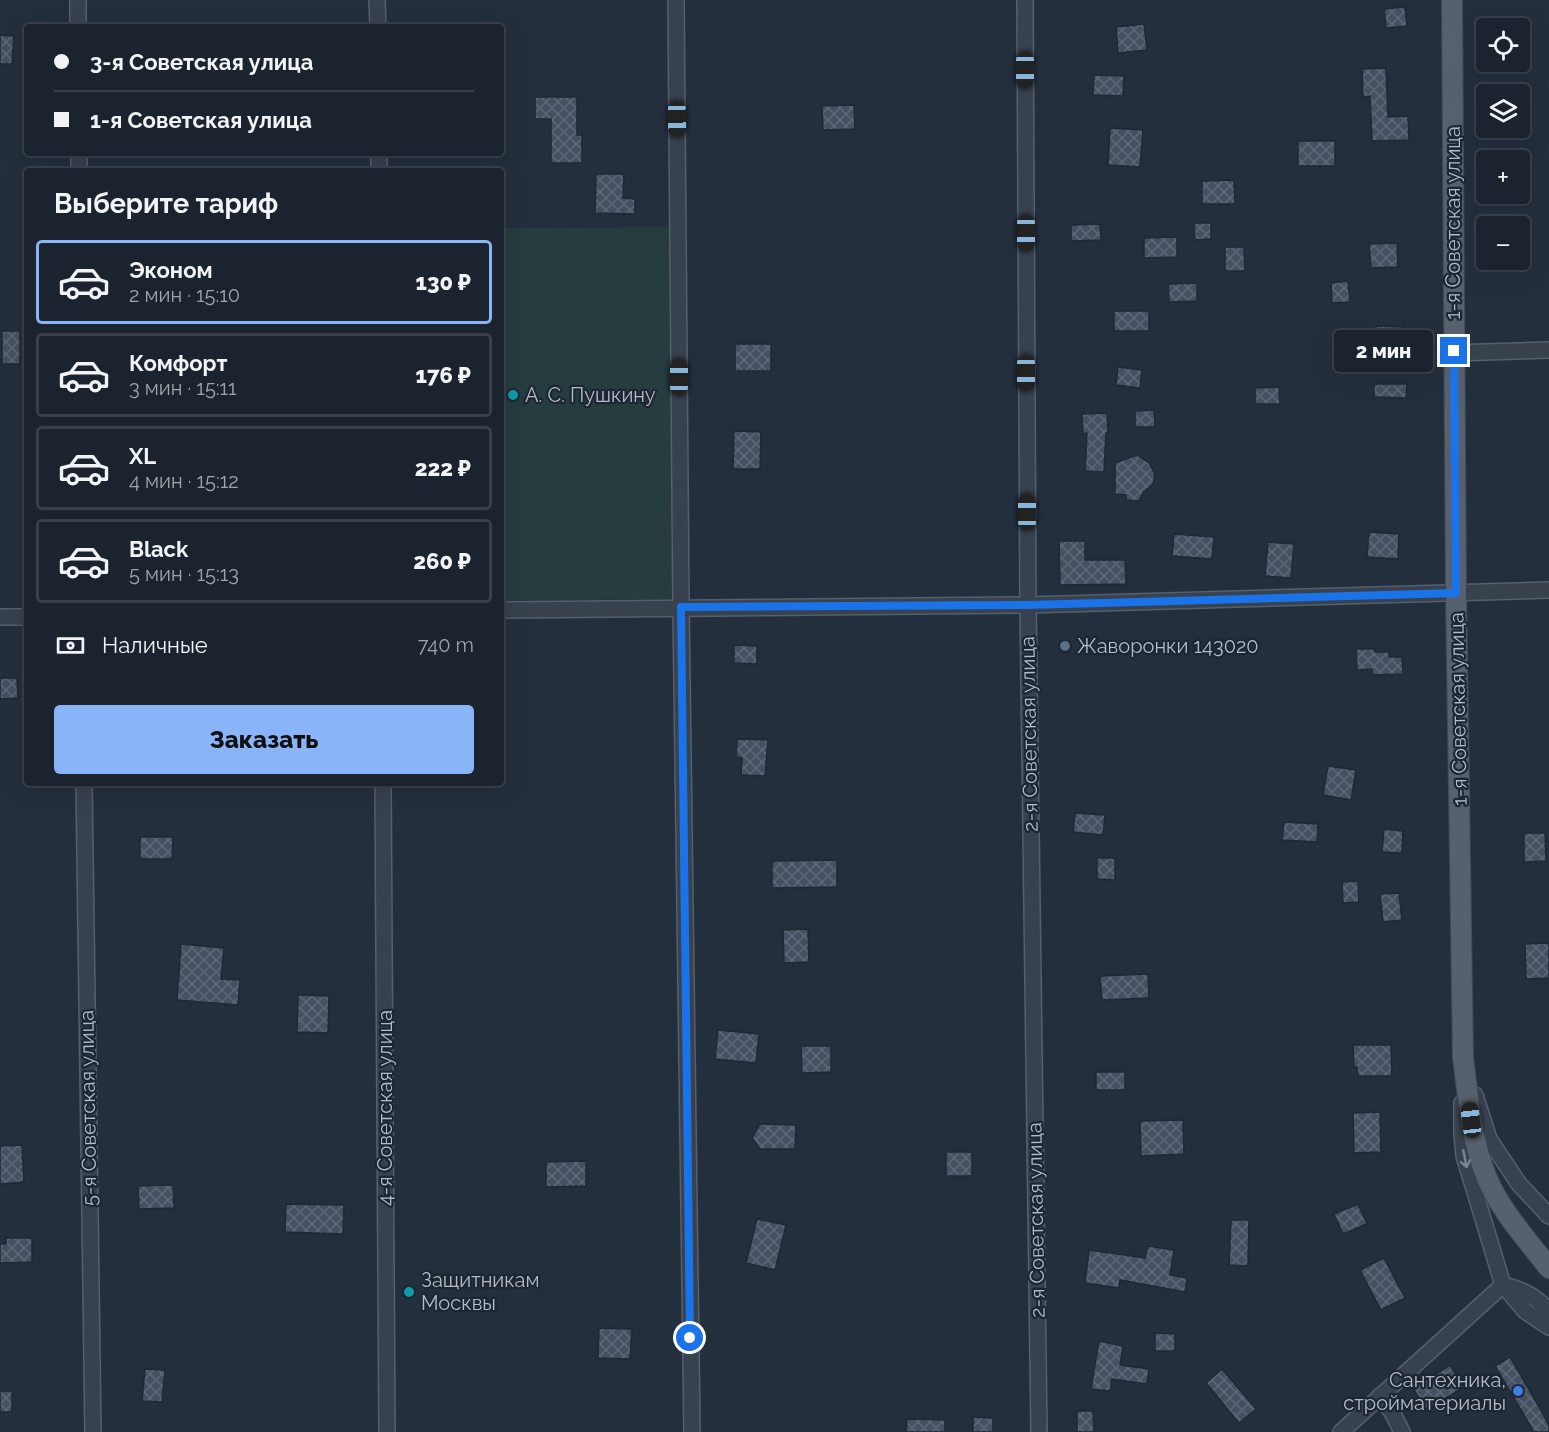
<!DOCTYPE html>
<html lang="ru">
<head>
<meta charset="utf-8">
<style>
	:root { --surface:#1b232e; --page:#242b36; --text:#f1f3f6; --muted:#a0a4aa; --line:#39404a; --accent:#8ab4f8 }
	body { margin:0; font-family:Raleway,sans-serif; background:var(--page); color:var(--text); height:100vh; display:flex; flex-direction:column; font-size:22px; white-space:nowrap }
	* { box-sizing:border-box; margin:0 }
	p { font-size:20px; color:var(--muted) }
	.icon { flex:none; width:33px; height:33px; fill:none; stroke:currentColor; stroke-width:2; stroke-linecap:round; stroke-linejoin:round }
	.map { position:relative; flex:1; overflow:hidden }
	.sheet { position:absolute; left:24px; top:168px; width:480px; height:618px; display:flex; flex-direction:column; background:var(--surface); border-radius:6px; box-shadow:0 6px 24px #0002,0 0 0 2px var(--line) }
	.sheet>* { flex:none }
	.banner { position:absolute; left:24px; top:24px; width:480px; height:132px; border-radius:6px; box-shadow:0 6px 24px #0002,0 0 0 2px var(--line); display:grid; align-content:center; height:132px; padding:0 30px; background:var(--surface) }
	.fabs { position:absolute; left:1476px; top:18px; display:grid; gap:12px }
	.fabs a { display:grid; place-items:center; width:54px; height:54px; border-radius:6px; background:var(--surface); box-shadow:0 6px 24px #0002,0 0 0 2px var(--line); font-size:30px }
	.end { position:absolute; width:27px; height:27px; margin:-14px; border:8px solid #1a73e8; background:#fff; box-shadow:0 0 0 3px #fff }
	.from { border-radius:50% }
	.bubble { position:absolute; height:42px; border-radius:6px; background:var(--surface); box-shadow:0 6px 24px #0002,0 0 0 2px var(--line); font-size:20px; font-weight:800; line-height:42px; text-align:center }
	.car { position:absolute; width:18px; height:36px; margin:-18px -9px; border-radius:8px; box-shadow:0 0 4px 2px #0007; background:linear-gradient(#222 24%,#8ab4d8 0 40%,#222 0 76%,#8ab4d8 0 86%,#222 0) }
	.banner b { display:flex; align-items:center; gap:21px; height:57px; font-size:22px }
	.banner b+b { border-top:2px solid var(--line) }
	.banner i { width:15px; height:15px; background:var(--text) }
	ul { padding:0; list-style:none }
	li { display:flex; align-items:center; gap:18px; height:84px; margin:0 12px 9px; padding:0 18px; border:3px solid var(--line); border-radius:6px }
	li div { flex:1 }
	li b { display:block; font-size:22px }
	li em { font-style:normal; font-weight:800 }
	li.current { border-color:var(--accent) }
	li>.icon { width:54px; height:54px; stroke-width:1.5 }
	h2 { padding:0 30px; font-size:27px; line-height:72px }
	.pay { display:flex; align-items:center; gap:15px; height:66px; padding:0 30px; font-size:22px }
	.pay p { margin-inline-start:auto }
	.action { display:flex; gap:12px; margin-top:auto; padding:12px 30px }
	.action a { flex:1; height:69px; border-radius:6px; background:var(--accent); color:#111; font-size:24px; font-weight:800; line-height:69px; text-align:center }
	.map>svg:first-child { display:block }
</style>
</head>
<body>
<div class="map">
<svg width="1549" height="1432" viewBox="0 0 1549 1432">
	<defs>
		<pattern id="building-cross-hatch" width="8" height="8" patternUnits="userSpaceOnUse" patternTransform="scale(1.5)"><rect width="8" height="8" fill="#455162"/><path d="M0 0l8 8M0 8l8-8" fill="none" stroke="#5d6877"/></pattern>
	</defs>
	<rect width="100%" height="100%" fill="#242f3e"/>
	<path fill="#263c3f" d="M671,227l3,372 -173,2v-373z"/>
	<g fill="url(#building-cross-hatch)" stroke="#1f2835" stroke-width="1.5">
		<path d="M1405,7l2,19 -21,2 -2,-19z"/>
		<path d="M1144,24l3,26 -29,3 -2,-26z"/>
		<path d="M0,35l14,1 -2,28h-12z"/>
		<path d="M1386,68l2,49 20,-1 1,24 -37,1 -2,-45 -7,1 -1,-28z"/>
		<path d="M1094,75l30,1 -1,20 -30,-1z"/>
		<path d="M535,97h42v38h5v28h-31v-44h-16z"/>
		<path d="M854,105l1,24 -32,1 -1,-24z"/>
		<path d="M1110,128l33,2 -3,37 -32,-2z"/>
		<rect x="1298" y="141" width="37" height="25"/>
		<path d="M596,174h28l-1,24 12,1v15l-40,-1z"/>
		<path d="M1234,180l1,24h-33v-23z"/>
		<path d="M1194,223h17v16l-16,1z"/>
		<path d="M1100,224l1,16 -30,1v-16z"/>
		<path d="M1177,237v20l-33,1v-20z"/>
		<path d="M1397,243l1,24 -27,1 -2,-24z"/>
		<path d="M1225,247h19l1,24h-20z"/>
		<path d="M1348,281l2,21 -18,1 -1,-20z"/>
		<path d="M1197,283v18l-28,1 -1,-18z"/>
		<rect x="1114" y="311" width="35" height="20"/>
		<path d="M1376,326l28,1 -1,23h-27z"/>
		<rect x="2" y="331" width="18" height="33"/>
		<rect x="735" y="344" width="36" height="27"/>
		<path d="M1118,367l24,3 -2,18 -24,-3z"/>
		<path d="M1374,384h33l-1,14 -32,-1z"/>
		<path d="M1279,387l1,17h-25v-16z"/>
		<path d="M1154,410l1,17h-20v-16z"/>
		<path d="M1107,413l1,20h-2l-2,39 -19,-1 2,-38 -4,1 -1,-20z"/>
		<path d="M734,431l27,1 -1,37h-27z"/>
		<path d="M1137,455l12,8 6,11 -2,10 -10,9 -4,8 -13,-1v-5l-11,-1v-31z"/>
		<path d="M1369,532l30,2 -1,25 -31,-2z"/>
		<path d="M1174,534l40,3 -2,22 -40,-3z"/>
		<path d="M1059,541h26v19h40l1,24 -66,1z"/>
		<path d="M1268,542l26,2 -3,34 -26,-2z"/>
		<path d="M734,645l23,1v18l-23,-1z"/>
		<path d="M1356,649h19v3h14v5h13l1,17 -31,1v-6l-15,1z"/>
		<path d="M0,678h17l1,20 -18,1z"/>
		<path d="M737,739l31,1 -3,36 -24,-1 1,-17 -6,-1z"/>
		<path d="M1328,766l28,4 -5,30 -28,-5z"/>
		<path d="M1075,813l30,2 -2,20 -30,-3z"/>
		<path d="M1284,822l34,2 -1,18 -35,-2z"/>
		<path d="M1384,829l19,2 -1,22 -20,-1z"/>
		<path d="M1524,833h21l1,28 -22,1z"/>
		<path d="M140,837h33l-1,22h-32z"/>
		<path d="M1097,858h18v22l-18,-1z"/>
		<path d="M837,860v27l-65,1v-27z"/>
		<path d="M1358,881l1,21 -16,1 -1,-21z"/>
		<path d="M1399,893l3,27 -19,2 -3,-28z"/>
		<path d="M808,929l1,33 -25,1 -1,-33z"/>
		<path d="M1549,943v35l-23,1 -1,-35z"/>
		<path d="M181,944l43,4 -3,31 19,1 -2,25 -61,-5z"/>
		<path d="M1148,974l1,24 -47,2 -2,-24z"/>
		<path d="M298,995l31,1 -1,37 -31,-1z"/>
		<path d="M718,1030l41,4 -3,29 -41,-4z"/>
		<path d="M1353,1045h38l1,31h-34l-1,-9h-3z"/>
		<path d="M801,1046h30v26l-29,1z"/>
		<rect x="1096" y="1072" width="29" height="18"/>
		<path d="M1380,1112l1,40 -27,1 -1,-40z"/>
		<path d="M1183,1120l1,34 -43,2 -1,-35z"/>
		<path d="M760,1124l36,1 -1,24h-35l-8,-11z"/>
		<path d="M22,1145l2,37 -24,2v-38z"/>
		<rect x="946" y="1152" width="26" height="24"/>
		<path d="M586,1161v25l-40,1v-25z"/>
		<path d="M173,1185l1,23 -35,1 -1,-23z"/>
		<path d="M286,1204l58,1 -1,29 -58,-2z"/>
		<path d="M1358,1204l9,20 -24,10 -9,-20z"/>
		<path d="M757,1219l29,6 -11,45 -29,-7z"/>
		<path d="M1231,1220h18l-1,46 -19,-1z"/>
		<path d="M6,1238h26v24l-32,1v-19h6z"/>
		<path d="M1148,1246l26,4 -4,25 17,3 -2,14 -65,-12 -1,8 -34,-5 4,-33 56,8z"/>
		<path d="M1384,1258l21,40 -24,12 -21,-40z"/>
		<path d="M599,1328l33,1 -2,30 -32,-1z"/>
		<path d="M1155,1333l20,1v17h-20z"/>
		<path d="M1099,1341l24,5 -3,19 29,4 -2,15 -35,-5 -2,12 -19,-2z"/>
		<path d="M1510,1357l32,55 7,14v6h-15l-39,-66z"/>
		<path d="M1450,1365l14,22 -38,23 -13,-22z"/>
		<path d="M145,1369l20,1 -3,32 -20,-1z"/>
		<path d="M1222,1369l34,40 -17,14 -33,-40z"/>
		<rect x="0" y="1391" width="12" height="21"/>
		<path d="M1077,1411h16l1,21h-17z"/>
		<path d="M973,1417l20,1v14h-20z"/>
		<path d="M907,1419l38,1v12h-39z"/>
	</g>
	<g fill="none" stroke-linecap="round" stroke-linejoin="round">
		<g stroke="#565f6c" stroke-width="18">
			<g id="minor">
				<path d="M78,0v27"/>
				<path d="M377,0l1,27"/>
				<path d="M676,0l5,607 11,825"/>
				<path d="M1025,0l3,605 11,827"/>
				<path d="M79,153v18"/>
				<path d="M379,153v18"/>
				<path d="M1454,353l95,-3"/>
				<path d="M501,610l527,-5 521,-15"/>
				<path d="M0,617h27"/>
				<path d="M84,783l9,649"/>
				<path d="M383,783l4,649"/>
				<path d="M1475,1095l14,44 30,45 30,32"/>
				<path d="M1462,1103v31l2,22 39,129 22,26 24,16"/>
				<path d="M1503,1285c19,4 35,12 46,27"/>
				<path d="M1380,1396l12,16 10,20"/>
				<path d="M1341,1432l162,-147"/>
			</g>
		</g>
		<g stroke="#414a57" stroke-width="22">
			<path id="major" d="M1452,0l4,593 7,465c6,44 9,92 29,131 15,29 37,53 57,79"/>
		</g>
		<use href="#minor" stroke="#38414e" stroke-width="15"/>
		<use href="#major" stroke="#56606e" stroke-width="20"/>
	</g>
	<defs><path id="oneway-shaft" d="M-6 0H5M1.5-3L5.5 0L1.5 3" fill="none" stroke-width="1.6" stroke-linecap="round" stroke-linejoin="round" transform="scale(1.5)"/></defs>
	<use stroke="#7c8592" href="#oneway-shaft" transform="translate(1465 1159) rotate(79)"/>
	<g fill="none" stroke-linecap="round" stroke-linejoin="round">
		<path stroke="#1a73e8" stroke-width="8" d="M690,1338l-9,-731 347,-2 428,-12 -2,-242"/>
	</g>
	<g fill="#0f9aa8" stroke="#1d2633" stroke-width="2">
		<circle cx="513" cy="395" r="6"/>
		<circle cx="409" cy="1292" r="6"/>
	</g>
	<circle fill="#5c6f8a" stroke="#1d2633" stroke-width="2" cx="1065" cy="646" r="6"/>
	<circle fill="#3f7fe0" stroke="#1d2633" stroke-width="2" cx="1518" cy="1391" r="6"/>
	<g text-anchor="middle" stroke-width="4.5" stroke-linejoin="round" paint-order="stroke">
		<g font-size="20" fill="#b4bcc9" stroke="#1d2633">
			<text transform="translate(1453 223) rotate(-90)" y="7">1-я Советская улица</text>
			<text transform="translate(1458 709) rotate(-91)" y="7">1-я Советская улица</text>
			<text transform="translate(1029 734) rotate(-91)" y="7">2-я Советская улица</text>
			<text transform="translate(88 1108) rotate(-91)" y="7">5-я Советская улица</text>
			<text transform="translate(385 1108) rotate(-90)" y="7">4-я Советская улица</text>
			<text transform="translate(1036 1220) rotate(-91)" y="7">2-я Советская улица</text>
		</g>
		<g font-size="20" fill="#b4bcc9" stroke="#1d2633" text-anchor="start">
			<text x="525" y="402">А. С. Пушкину</text>
			<text x="1077" y="653">Жаворонки 143020</text>
			<text x="421" y="1287">Защитникам<tspan x="421" dy="23">Москвы</tspan></text>
			<text x="1506" y="1387" text-anchor="end">Сантехника,<tspan x="1506" dy="23">стройматериалы</tspan></text>
		</g>
	</g>
</svg>
<div class="fabs">
<a><svg class="icon" aria-label="locate" viewBox="0 0 24 24"><circle cx="12" cy="12" r="6"/><path d="M12 2v4M12 18v4M2 12h4M18 12h4"/></svg></a>
<a><svg class="icon" aria-label="layers" viewBox="0 0 24 24"><path d="M12 4l9 5-9 5-9-5zM3 14l9 5 9-5"/></svg></a>
<a>+</a>
<a>−</a>
</div>
<i class="end from" style="left:690px;top:1338px"></i>
<i class="end" style="left:1454px;top:351px"></i>
<div class="bubble" style="left:1334px;top:330px;width:99px">2 мин</div>
<i class="car" style="left:1025px;top:70px;rotate:180deg"></i>
<i class="car" style="left:677px;top:119px;rotate:179deg"></i>
<i class="car" style="left:1026px;top:233px;rotate:180deg"></i>
<i class="car" style="left:1026px;top:373px;rotate:180deg"></i>
<i class="car" style="left:679px;top:377px;rotate:0deg"></i>
<i class="car" style="left:1027px;top:512px;rotate:0deg"></i>
<i class="car" style="left:1471px;top:1120px;rotate:353deg"></i>
<div class="banner">
<b><i class="from"></i>3-я Советская улица</b>
<b><i></i>1-я Советская улица</b>
</div>
<section class="sheet">
<h2>Выберите тариф</h2>
<ul>
<li class="current"><svg class="icon" aria-label="car" viewBox="0 0 24 24"><path d="M5 17H2v-5l4-1 3-4h7l3 4 3 1v5h-3M9 17h6M6 11h13"/><circle cx="7" cy="17" r="2"/><circle cx="17" cy="17" r="2"/></svg><div><b>Эконом</b><p>2 мин · 15:10</p></div><em>130 ₽</em></li>
<li><svg class="icon" aria-label="car" viewBox="0 0 24 24"><path d="M5 17H2v-5l4-1 3-4h7l3 4 3 1v5h-3M9 17h6M6 11h13"/><circle cx="7" cy="17" r="2"/><circle cx="17" cy="17" r="2"/></svg><div><b>Комфорт</b><p>3 мин · 15:11</p></div><em>176 ₽</em></li>
<li><svg class="icon" aria-label="car" viewBox="0 0 24 24"><path d="M5 17H2v-5l4-1 3-4h7l3 4 3 1v5h-3M9 17h6M6 11h13"/><circle cx="7" cy="17" r="2"/><circle cx="17" cy="17" r="2"/></svg><div><b>XL</b><p>4 мин · 15:12</p></div><em>222 ₽</em></li>
<li><svg class="icon" aria-label="car" viewBox="0 0 24 24"><path d="M5 17H2v-5l4-1 3-4h7l3 4 3 1v5h-3M9 17h6M6 11h13"/><circle cx="7" cy="17" r="2"/><circle cx="17" cy="17" r="2"/></svg><div><b>Black</b><p>5 мин · 15:13</p></div><em>260 ₽</em></li>
</ul>
<div class="pay"><svg class="icon" aria-label="cash" viewBox="0 0 24 24"><path d="M3 7h18v10H3z"/><circle cx="12" cy="12" r="2"/></svg>Наличные<p>740 m</p></div>
<div class="action"><a>Заказать</a></div>
</section>
</div>
</body>
</html>
